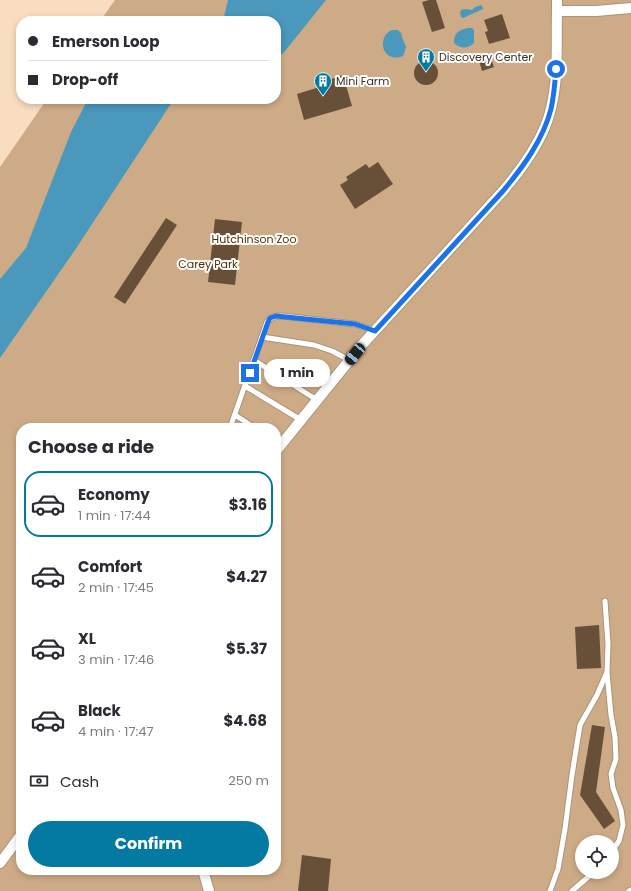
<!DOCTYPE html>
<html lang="en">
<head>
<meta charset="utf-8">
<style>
	:root { --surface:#fff; --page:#f7f7f7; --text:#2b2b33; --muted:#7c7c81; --line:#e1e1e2; --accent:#047aa2 }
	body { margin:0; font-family:Poppins,sans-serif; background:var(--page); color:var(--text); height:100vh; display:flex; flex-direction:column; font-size:15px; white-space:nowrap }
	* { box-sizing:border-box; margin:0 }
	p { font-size:13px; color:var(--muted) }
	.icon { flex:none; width:22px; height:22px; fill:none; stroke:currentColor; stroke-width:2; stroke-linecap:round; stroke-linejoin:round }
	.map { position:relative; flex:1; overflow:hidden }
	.details { position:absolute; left:16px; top:423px; width:265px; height:452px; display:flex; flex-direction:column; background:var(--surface); border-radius:16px; box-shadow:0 2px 6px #0003 }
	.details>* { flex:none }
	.guide { position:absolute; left:16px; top:16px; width:265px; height:88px; border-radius:16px; box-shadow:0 2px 6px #0003; display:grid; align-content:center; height:88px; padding:0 12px; background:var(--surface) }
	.fabs { position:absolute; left:575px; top:835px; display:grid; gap:8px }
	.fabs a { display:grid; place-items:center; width:44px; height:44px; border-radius:50%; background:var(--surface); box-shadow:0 2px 6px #0003; font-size:20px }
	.end { position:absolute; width:18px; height:18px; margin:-9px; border:5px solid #1a73e8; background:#fff; box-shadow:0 0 0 2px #fff }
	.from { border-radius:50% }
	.bubble { position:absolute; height:28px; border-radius:14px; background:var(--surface); box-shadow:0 2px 6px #0003; font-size:13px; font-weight:700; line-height:28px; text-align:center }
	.car { position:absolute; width:12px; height:24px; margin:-12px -6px; border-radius:5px; box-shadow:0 0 3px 1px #0007; background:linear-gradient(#222 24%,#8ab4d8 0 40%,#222 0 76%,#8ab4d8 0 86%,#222 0) }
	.guide b { display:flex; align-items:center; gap:14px; height:38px; font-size:15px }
	.guide b+b { border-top:1px solid var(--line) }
	.guide i { width:10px; height:10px; background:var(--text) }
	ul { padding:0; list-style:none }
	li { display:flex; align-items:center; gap:12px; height:66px; margin:0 8px 6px; padding:0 4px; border:2px solid transparent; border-radius:16px }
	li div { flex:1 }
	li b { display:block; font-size:15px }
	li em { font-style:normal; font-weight:700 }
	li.active { border-color:var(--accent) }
	li>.icon { width:36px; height:36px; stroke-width:1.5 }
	h2 { padding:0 12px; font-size:18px; line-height:48px }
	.pay { display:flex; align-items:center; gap:10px; height:44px; padding:0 12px; font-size:15px }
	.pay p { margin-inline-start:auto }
	.button { display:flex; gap:8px; margin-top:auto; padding:8px 12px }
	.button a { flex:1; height:46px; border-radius:24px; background:var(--accent); color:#fff; font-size:16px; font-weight:700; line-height:46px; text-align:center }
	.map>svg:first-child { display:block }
</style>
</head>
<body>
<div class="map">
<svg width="631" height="891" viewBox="0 0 631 891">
	<rect width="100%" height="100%" fill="#f8ddc1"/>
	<path fill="#cdab86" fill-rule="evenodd" d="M115,0h516v891h-631v-724l47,-68h229v-78h-176zM21,428h255v442h-255zM582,842h30v30h-30z"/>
	<g fill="#4a98bc">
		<path d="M228,0h98l-41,51 -9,9v-39h-53z"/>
		<path d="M481,5l2,3v1l-20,9 -2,-1 -1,-5c3,-5 7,-2 12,-2l3,-3z"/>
		<path d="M468,28h4l2,2v13c-8,6 -12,6 -20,0 0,-11 5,-13 14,-15z"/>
		<path d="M392,30h6l3,3 1,4 4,10 -1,4 -2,5c-21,8 -27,-19 -11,-26z"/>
		<path d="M88,99h86l-99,151 -75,108v-79l26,-31 45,-116z"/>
	</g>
	<g fill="#675037">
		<path d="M429,0h7l9,28 -13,4 -10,-30z"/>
		<path d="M502,14l8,24 -21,6 -4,-12 3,-1 -4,-11z"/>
		<path d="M489,53l5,14 -12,4 -4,-14z"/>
		<circle cx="426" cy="73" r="12"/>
		<path d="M343,75l9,31 -48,14 -7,-26 26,-8 -1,-4z"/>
		<path d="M378,162l15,22 -38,25 -15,-24 8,-5 -2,-3 20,-13 3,4z"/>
		<path d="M166,218l11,7 -52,79 -11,-7z"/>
		<path d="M215,219l27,3 -7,63 -27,-3z"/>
		<path d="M599,625l2,43 -24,1 -2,-42z"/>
		<path d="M592,725l13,2 -9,65 19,29 -11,8 -24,-34z"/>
		<path d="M302,855l29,4 -3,32h-30z"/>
	</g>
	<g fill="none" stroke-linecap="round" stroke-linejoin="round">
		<g stroke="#ac9379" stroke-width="7">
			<g id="lane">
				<path d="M262,337l52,8 18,6 17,9"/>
				<path d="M254,360l63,40"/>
				<path d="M245,386l56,34"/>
				<path d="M235,415l20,13"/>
				<path d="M230,428l37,-106c4,-5 8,-6 15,-6l73,8 20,7"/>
				<path d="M607,673l4,42 4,22 1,22 -5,15 2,14 8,22 2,15 -4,16 -7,10"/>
				<path d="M550,891l8,-22 7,-40 7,-54 8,-50 17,-30 10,-23 1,-28 -3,-43"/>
				<path d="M572,891l22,-19"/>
				<path d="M629,891l2,-1"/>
			</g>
		</g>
		<g stroke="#ac9379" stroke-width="12">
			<g id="street">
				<path d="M557,0v11"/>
				<path d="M276,451l84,-104 143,-156c17,-20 32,-40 42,-64 15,-36 11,-78 12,-116h39l35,-3"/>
				<path d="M0,863l21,-28"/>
				<path d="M203,870l6,21"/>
			</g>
		</g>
		<use href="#lane" stroke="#fff" stroke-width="5"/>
		<use href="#street" stroke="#fff" stroke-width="10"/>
	</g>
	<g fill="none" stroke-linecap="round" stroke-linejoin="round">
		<path stroke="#1a73e8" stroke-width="5" d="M250,373l18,-51 2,-4 6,-2 79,8 20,7 128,-140c20,-24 40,-51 48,-82 3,-13 4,-27 5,-40"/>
	</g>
	<defs>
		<g id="building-pin" transform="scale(0.9)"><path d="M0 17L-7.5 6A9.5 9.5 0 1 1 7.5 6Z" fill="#047aa2" stroke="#fff"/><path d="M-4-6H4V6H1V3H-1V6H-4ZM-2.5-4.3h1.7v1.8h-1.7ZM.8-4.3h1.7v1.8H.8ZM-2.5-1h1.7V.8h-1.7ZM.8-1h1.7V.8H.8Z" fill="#fff"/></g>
	</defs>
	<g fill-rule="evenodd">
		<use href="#building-pin" x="426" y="57"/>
		<use href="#building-pin" x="323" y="81"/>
	</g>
	<g text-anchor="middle" stroke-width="4" stroke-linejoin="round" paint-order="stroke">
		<g font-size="11" fill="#392f24" stroke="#fff" text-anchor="start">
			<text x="439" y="61">Discovery Center</text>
			<text x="336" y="85">Mini Farm</text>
		</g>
		<g font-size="11" fill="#4e2d00" stroke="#fff">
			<text x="254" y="243">Hutchinson Zoo</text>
			<text x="208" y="268">Carey Park</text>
		</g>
	</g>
</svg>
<div class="fabs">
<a><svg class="icon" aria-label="locate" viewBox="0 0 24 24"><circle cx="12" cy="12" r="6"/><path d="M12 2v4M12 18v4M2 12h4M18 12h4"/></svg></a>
</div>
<i class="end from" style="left:556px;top:69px"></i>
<i class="end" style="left:250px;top:373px"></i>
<div class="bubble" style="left:264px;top:359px;width:66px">1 min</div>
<i class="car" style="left:355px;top:354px;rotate:219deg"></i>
<div class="guide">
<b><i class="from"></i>Emerson Loop</b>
<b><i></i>Drop-off</b>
</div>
<section class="details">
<h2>Choose a ride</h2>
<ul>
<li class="active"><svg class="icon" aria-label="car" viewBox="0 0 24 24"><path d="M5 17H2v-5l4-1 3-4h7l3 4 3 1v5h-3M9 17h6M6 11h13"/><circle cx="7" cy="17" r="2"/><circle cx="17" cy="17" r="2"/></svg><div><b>Economy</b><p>1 min · 17:44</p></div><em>$3.16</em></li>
<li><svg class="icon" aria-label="car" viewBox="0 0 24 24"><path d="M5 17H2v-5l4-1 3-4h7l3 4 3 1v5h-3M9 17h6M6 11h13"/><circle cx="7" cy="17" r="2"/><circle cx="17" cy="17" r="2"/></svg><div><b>Comfort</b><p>2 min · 17:45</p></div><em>$4.27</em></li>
<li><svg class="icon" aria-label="car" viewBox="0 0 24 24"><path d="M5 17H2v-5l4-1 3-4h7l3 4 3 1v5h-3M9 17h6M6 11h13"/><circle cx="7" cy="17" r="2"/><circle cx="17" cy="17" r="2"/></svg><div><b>XL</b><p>3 min · 17:46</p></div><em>$5.37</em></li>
<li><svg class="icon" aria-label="car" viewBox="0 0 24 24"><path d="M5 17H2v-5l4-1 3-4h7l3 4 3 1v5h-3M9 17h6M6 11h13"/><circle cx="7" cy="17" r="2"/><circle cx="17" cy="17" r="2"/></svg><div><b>Black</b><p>4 min · 17:47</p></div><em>$4.68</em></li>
</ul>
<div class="pay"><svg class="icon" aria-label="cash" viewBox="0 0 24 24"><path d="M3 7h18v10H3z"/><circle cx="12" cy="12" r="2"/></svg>Cash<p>250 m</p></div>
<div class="button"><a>Confirm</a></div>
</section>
</div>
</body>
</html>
